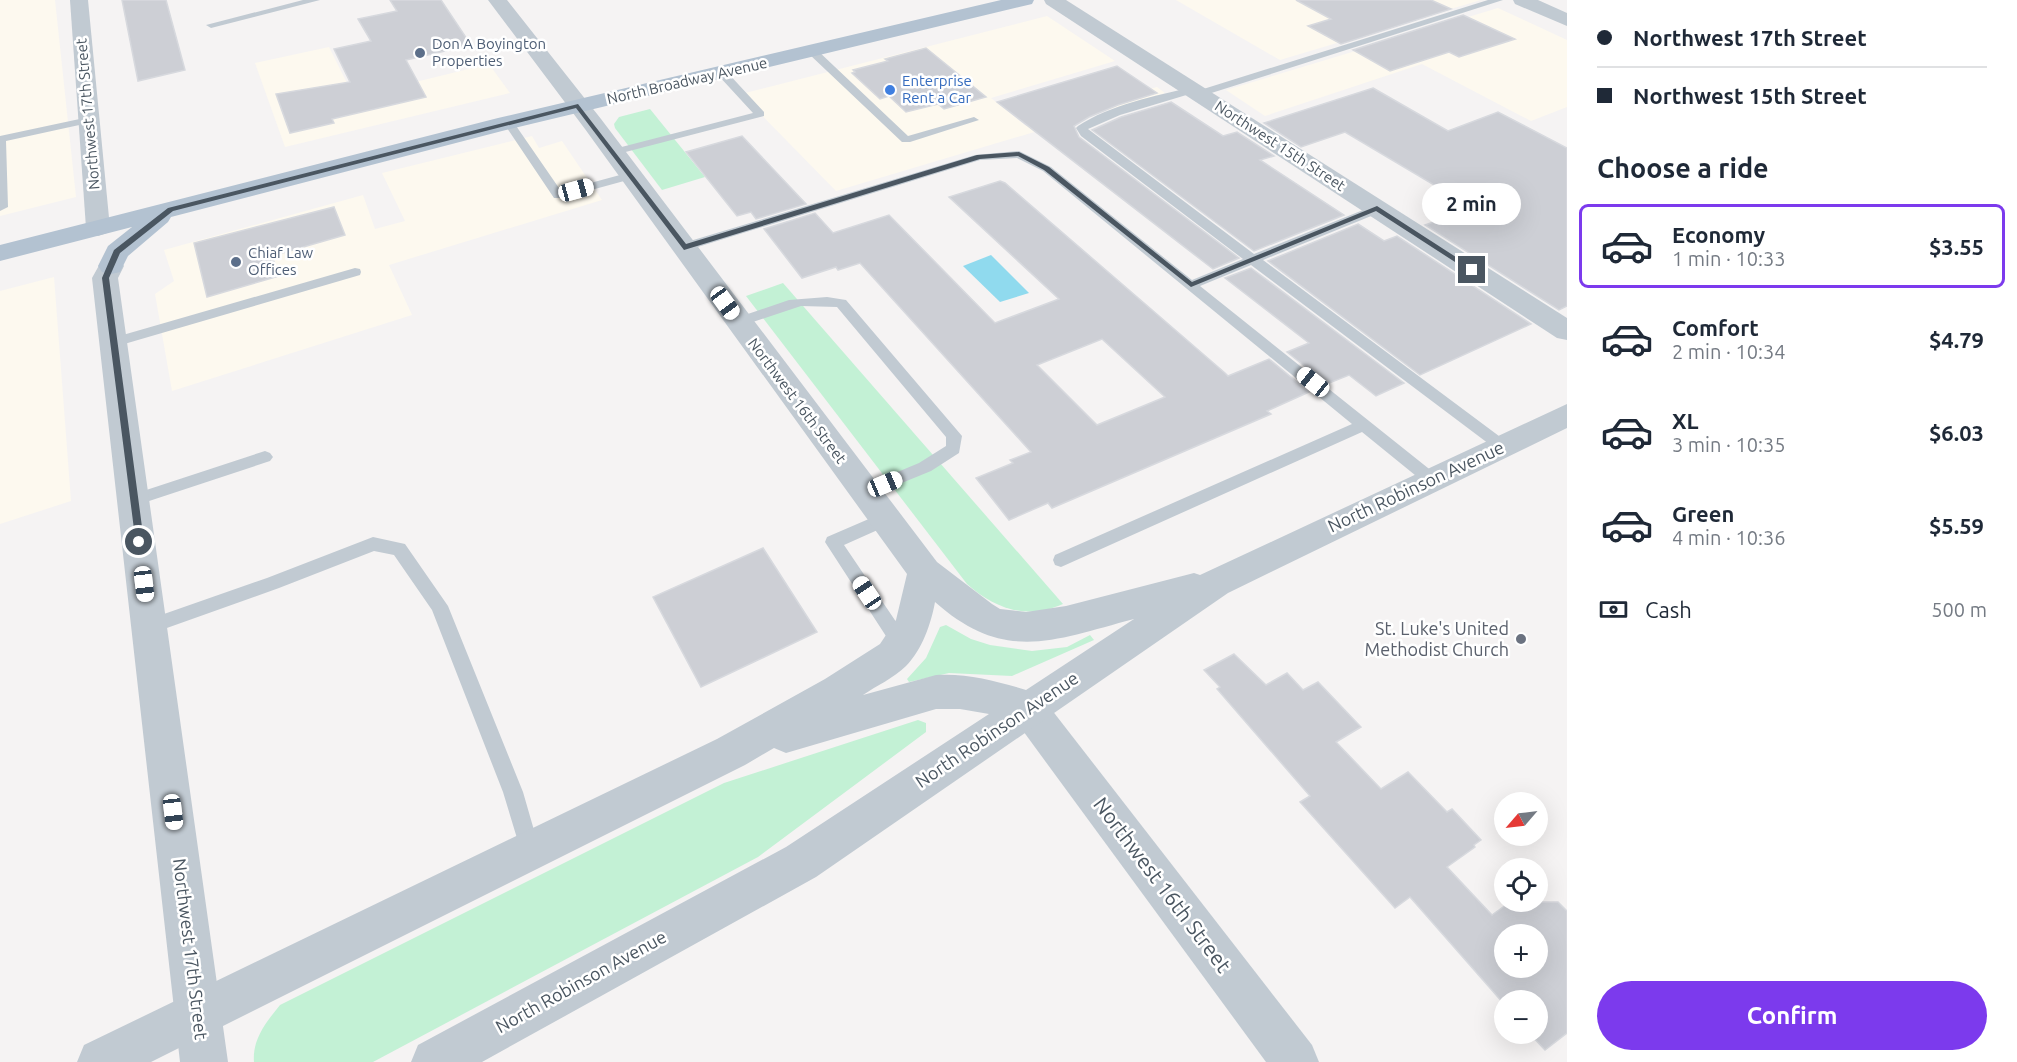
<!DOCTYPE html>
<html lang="en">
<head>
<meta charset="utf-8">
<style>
	:root { --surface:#fff; --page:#f6f6f7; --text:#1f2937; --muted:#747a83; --line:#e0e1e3; --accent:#7c3aed }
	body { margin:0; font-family:Ubuntu,sans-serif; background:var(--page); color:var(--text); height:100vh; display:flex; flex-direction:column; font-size:22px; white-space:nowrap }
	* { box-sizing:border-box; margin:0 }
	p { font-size:20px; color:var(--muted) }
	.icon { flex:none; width:33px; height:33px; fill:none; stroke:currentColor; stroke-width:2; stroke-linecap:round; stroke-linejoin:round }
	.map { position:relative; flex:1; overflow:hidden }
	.side { display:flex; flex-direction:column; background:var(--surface); width:450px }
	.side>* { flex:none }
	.top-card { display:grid; align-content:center; height:132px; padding:0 30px; background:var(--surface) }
	.needle { width:39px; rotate:242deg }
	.tools { position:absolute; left:1494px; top:792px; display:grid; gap:12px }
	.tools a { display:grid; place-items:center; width:54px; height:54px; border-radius:50%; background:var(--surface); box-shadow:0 6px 24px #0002; font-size:30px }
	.end { position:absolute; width:27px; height:27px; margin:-14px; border:8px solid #4a5661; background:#fff; box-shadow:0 0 0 3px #fff }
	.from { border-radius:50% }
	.bubble { position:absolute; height:42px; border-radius:21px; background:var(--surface); box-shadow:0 6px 24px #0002; font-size:20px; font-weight:700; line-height:42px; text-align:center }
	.car { position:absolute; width:18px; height:36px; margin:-18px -9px; border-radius:8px; box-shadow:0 0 4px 2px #0007; background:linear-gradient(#fff 24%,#345 0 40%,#fff 0 76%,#345 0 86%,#fff 0) }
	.top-card b { display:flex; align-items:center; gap:21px; height:57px; font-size:22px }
	.top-card b+b { border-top:2px solid var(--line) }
	.top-card i { width:15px; height:15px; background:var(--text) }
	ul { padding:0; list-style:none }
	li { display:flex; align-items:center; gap:18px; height:84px; margin:0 12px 9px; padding:0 18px; border:3px solid transparent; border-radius:9px }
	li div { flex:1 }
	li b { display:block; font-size:22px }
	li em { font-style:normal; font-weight:700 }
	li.selected { border-color:var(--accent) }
	li>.icon { width:54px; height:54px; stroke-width:1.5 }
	h2 { padding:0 30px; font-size:27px; line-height:72px }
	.pay { display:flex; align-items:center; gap:15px; height:66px; padding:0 30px; font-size:22px }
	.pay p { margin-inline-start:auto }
	.primary-button { display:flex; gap:12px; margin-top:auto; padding:12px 30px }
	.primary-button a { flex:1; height:69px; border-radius:36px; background:var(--accent); color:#fff; font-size:24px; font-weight:700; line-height:69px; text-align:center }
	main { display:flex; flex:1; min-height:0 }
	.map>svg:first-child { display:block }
</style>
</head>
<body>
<main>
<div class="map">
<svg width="1567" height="1062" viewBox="0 0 1567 1062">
	<rect width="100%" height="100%" fill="#f5f3f3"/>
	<g fill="#fdf9ef">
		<path d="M0,0h55l21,197 -76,19z"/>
		<path d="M1176,0h305l-201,60z"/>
		<path d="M1498,8l69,32v67l-36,14 -109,-57 -157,52 -39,-26z"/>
		<path d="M1047,16l68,45 -124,37 35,28 131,-39 8,6 -329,98 -95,-97z"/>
		<path d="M329,47l25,50 135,-33 21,29 -225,54 -30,-84z"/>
		<path d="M532,136l7,12 23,-7 40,59 -213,65 23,50 -240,76 -17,-97 19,-13 -10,-31 199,-55 12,34 30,-8 -23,-48z"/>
		<path d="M54,277l17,224 -71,23v-233z"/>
	</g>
	<g fill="#c3f1d5">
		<path d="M650,109l55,68 -43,13 -47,-62 -1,-4 5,-7z"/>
		<path d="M783,283l280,321c-36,16 -68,5 -96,-20l-221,-288z"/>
		<path d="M946,625l25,14 19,6 42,6 35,-4 23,-12 4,5 -82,36 -63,-3 -40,9 -2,-3 19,-21 14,-31z"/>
		<path d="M918,720l8,3v9l-168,125 -385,205h-119c-2,-23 13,-41 26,-57l444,-222z"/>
	</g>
	<path fill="#90daee" d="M991,255l38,38 -29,9 -37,-36z"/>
	<g fill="#cdcfd5" stroke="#d7d9de" stroke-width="1.5" fill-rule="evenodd">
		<path d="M122,0h44l19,70 -47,11z"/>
		<path d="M390,0h51l30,45 -65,15 20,37 -94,22 2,4 -44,10 -14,-39 74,-12 -16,-33 37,-8 -13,-22 39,-8z"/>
		<path d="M1296,0h135l20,9 -110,35 -33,-18 23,-7z"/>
		<path d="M1463,15l52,24 -56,18 -10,-5 -59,19 -37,-21z"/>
		<path d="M926,48l60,49 -42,12 -6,-5 -32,8 -17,-16 -9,3 -28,-26 3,-1 -2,-2 35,-9 -3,-2z"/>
		<path d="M1117,66l40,27 -39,12 -29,12 -15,9 5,11 160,121 -26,11 -216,-167z"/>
		<path d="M1373,88l75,43 50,-19 69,36v158l-8,4 -134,-85 48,-17 -128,-76 -44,15 -37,-24z"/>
		<path d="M1171,102l52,34 14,-4 37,24 -14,4 84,55 -90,36 -162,-121 29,-13z"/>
		<path d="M742,136l64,68 -50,15 -5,-7 -14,4 -51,-64z"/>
		<path d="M1000,181l5,2 220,190 3,3 41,-17 40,33 -42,19 4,3 -219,94 -4,-5 -39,17 -33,-42 37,-15 -3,-3 21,-8 -171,-189 -22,7 -2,-3 -34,11 -38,-49 51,-16 18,20 56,-18 106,108 64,-24 -110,-102zM1102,339l63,58 -68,28 -60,-60z"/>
		<path d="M334,207l11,28 -73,21 7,20 -72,21 -13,-54z"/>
		<path d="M1358,224l26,17 13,-5 134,88 -111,51 -152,-114z"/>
		<path d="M1251,268l153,115 -28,13 -27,-21 -22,9 -40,-32 22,-9 -84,-65z"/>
		<path d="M763,548l54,84 -116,55 -48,-90z"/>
		<path d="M1234,654l32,31 21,-12 16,17 15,-8 43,45 -25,15 45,47 27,-17 39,40 5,-3 29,31 -7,5 1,2 -28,20 45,48 18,-13h48l9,9v122l-22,17 -15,-16h8v-34h-34v4l-94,-107 -15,11 -95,-106 10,-6 -93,-107 3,-2 -16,-17zM1504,934h34v34h-34z"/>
	</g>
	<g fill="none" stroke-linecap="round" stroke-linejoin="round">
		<g fill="#c1cad2" fill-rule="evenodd">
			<path d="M303,0h17l-109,28 -5,-3z"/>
			<path d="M1488,0h15l-301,96h-8l-1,-3 -73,22 -32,14 166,125 119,-48h8v6l-118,48 244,182 3,4 -3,4h-10l-246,-185 -51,21 238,190 2,4 -2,4h-12l-64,-52 -301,135 -6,-2 -2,-5 2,-5 297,-131 -309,-253 -26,-13 -37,2 -292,90 -4,1 -6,-4 2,-3 295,-89 44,-4 32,16 141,113 51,-21 -162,-123 -5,-8 2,-2c32,-21 77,-30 114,-39l4,1 1,3z"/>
			<path d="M808,49h8l92,87 66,-19 5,3 -69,22h-8l-94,-89z"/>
			<path d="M722,70l4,1 38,41v4l-150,39 -4,-1v-4l143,-37 -35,-38v-4z"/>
			<path d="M89,117l4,1v4l-87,19 2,66 -8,4v-75z"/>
			<path d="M508,119l4,1 49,71 70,-19 6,4 -2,2 -73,20h-8l-51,-76z"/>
			<path d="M355,268l5,1 1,3 -1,3 -246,72 -7,-5 2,-3z"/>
			<path d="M827,297l19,3 116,136 -3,17 -28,18 -66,27 -6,-2 -2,-4 2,-4 60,-25 27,-17v-9l-109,-130 -36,-1 -63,21 -7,-5 2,-3 56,-19z"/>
			<path d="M265,451l5,2 3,4 -3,4 -136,45 -6,-2 -2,-4 2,-4z"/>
			<path d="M885,512l6,2 2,5 -2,5 -47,21 63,93 3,6 -3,6 -6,2 -6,-2 -70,-108 2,-5z"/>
			<path d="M373,537l32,7 43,62 75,186 17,59 -3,7 -7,3 -7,-3 -20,-66 -71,-182 -38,-55 -20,-4 -95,37 -129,46 -6,-3 -3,-5 3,-5 123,-43z"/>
		</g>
		<g fill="#c1cad2" fill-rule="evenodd">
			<path d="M70,0h18l22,228 -3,5 -9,3 -9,-3 -3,-5z"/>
			<path d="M1044,0h22l501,318v22l-10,-2 -511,-334z"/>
			<path d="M1513,0h25l29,13v13l-52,-22z"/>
			<path d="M111,258l9,2 4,6 -6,12 110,784h-48l-88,-784 10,-18z"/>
			<path d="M1028,690l13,6 271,349 7,17h-53l-251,-342 -6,-12 6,-12z"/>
		</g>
		<path fill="#c1cad2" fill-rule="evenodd" d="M488,0h19l94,119 336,443 55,42 8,5 26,3 40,-6 128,-33 6,2 367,-171v24l-339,165 -412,284 -334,185h-71l7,-17 368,-198 203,-133 -29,-5h-24l-150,44 -12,-5 -29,17 -594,297h-74l7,-17 633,-306 108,-60 55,-35 16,-24 11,-46 -322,-445zM935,602c70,62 119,38 199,17l-108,71c-30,-9 -59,-17 -90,-15l-73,20c13,-9 31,-17 43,-29 16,-16 25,-42 29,-64z"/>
		<path fill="#b3c2d1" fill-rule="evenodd" d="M1001,0h33l-2,4 -530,127 -331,86 -3,5 -40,34 -8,16 -9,2 -9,-2 -4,-6 10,-20 24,-19 -132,34v-16l498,-127z"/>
	</g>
	<path fill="#4a5661" d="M578,104l108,140 291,-89 42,-3 30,15 143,115 185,-76 99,64 -7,1 -93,-60 -185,76 -147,-117 -26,-14 -38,3 -296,91 -108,-142 -403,103 -53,42 -11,25 35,264 -5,4 -3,-1 -34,-267 12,-28 54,-42z"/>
	<g fill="#5c6f8a" stroke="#fff" stroke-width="2">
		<circle cx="420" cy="53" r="6"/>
		<circle cx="236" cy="262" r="6"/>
	</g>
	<circle fill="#3f7fe0" stroke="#fff" stroke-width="2" cx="890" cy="90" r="6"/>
	<circle fill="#6b7280" stroke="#fff" stroke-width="2" cx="1521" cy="639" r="6"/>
	<g text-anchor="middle" stroke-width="5" stroke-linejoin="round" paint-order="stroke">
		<g font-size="15" fill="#4e5e75" stroke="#fff" text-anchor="start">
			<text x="432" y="49">Don A Boyington<tspan x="432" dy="17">Properties</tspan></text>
			<text x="248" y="258">Chiaf Law<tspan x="248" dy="17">Offices</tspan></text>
		</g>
		<g font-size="15" fill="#4a5661" stroke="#fff">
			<text transform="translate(687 81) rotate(-13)" y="5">North Broadway Avenue</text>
			<text transform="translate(88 114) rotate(-95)" y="5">Northwest 17th Street</text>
			<text transform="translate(1280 146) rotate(33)" y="5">Northwest 15th Street</text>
			<text transform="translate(797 401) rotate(53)" y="5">Northwest 16th Street</text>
		</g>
		<g font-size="15" fill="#366cbe" stroke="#fff" text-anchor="start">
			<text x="902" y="86">Enterprise<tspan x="902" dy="17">Rent a Car</tspan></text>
		</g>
		<g font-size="18" fill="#4a5661" stroke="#fff">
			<text transform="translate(1416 487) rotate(-25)" y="6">North Robinson Avenue</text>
			<text transform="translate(997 730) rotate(-34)" y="6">North Robinson Avenue</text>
			<text transform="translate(190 949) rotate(83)" y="6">Northwest 17th Street</text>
			<text transform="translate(581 982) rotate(-29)" y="6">North Robinson Avenue</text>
		</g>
		<g font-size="18" fill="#5b616d" stroke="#fff" text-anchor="end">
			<text x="1509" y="635">St. Luke's United<tspan x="1509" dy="21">Methodist Church</tspan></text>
		</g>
		<g font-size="21" fill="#4a5661" stroke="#fff">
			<text transform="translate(1162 885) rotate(53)" y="7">Northwest 16th Street</text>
		</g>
	</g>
</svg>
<div class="tools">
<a><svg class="needle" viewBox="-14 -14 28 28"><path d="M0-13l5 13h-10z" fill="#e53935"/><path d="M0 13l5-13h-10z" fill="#747a83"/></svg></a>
<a><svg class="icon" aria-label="locate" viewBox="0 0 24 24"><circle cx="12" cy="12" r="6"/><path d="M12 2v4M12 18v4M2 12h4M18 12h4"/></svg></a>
<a>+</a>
<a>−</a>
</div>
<i class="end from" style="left:139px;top:542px"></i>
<i class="end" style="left:1472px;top:270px"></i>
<div class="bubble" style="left:1422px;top:183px;width:99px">2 min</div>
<i class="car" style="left:576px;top:190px;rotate:75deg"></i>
<i class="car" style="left:725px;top:303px;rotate:144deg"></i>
<i class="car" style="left:1313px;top:382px;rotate:309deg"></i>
<i class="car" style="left:885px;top:484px;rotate:67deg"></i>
<i class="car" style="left:144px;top:584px;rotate:173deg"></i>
<i class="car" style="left:867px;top:593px;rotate:326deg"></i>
<i class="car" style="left:173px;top:812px;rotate:173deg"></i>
</div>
<section class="side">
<div class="top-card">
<b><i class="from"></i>Northwest 17th Street</b>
<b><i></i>Northwest 15th Street</b>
</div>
<h2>Choose a ride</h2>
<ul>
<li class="selected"><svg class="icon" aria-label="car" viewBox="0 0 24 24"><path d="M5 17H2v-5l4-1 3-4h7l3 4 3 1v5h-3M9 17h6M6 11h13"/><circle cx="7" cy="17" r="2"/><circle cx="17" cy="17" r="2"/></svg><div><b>Economy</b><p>1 min · 10:33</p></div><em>$3.55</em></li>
<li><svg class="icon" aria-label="car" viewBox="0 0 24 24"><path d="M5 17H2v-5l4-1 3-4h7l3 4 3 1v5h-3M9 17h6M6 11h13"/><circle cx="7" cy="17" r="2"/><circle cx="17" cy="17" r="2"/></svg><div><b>Comfort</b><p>2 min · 10:34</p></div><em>$4.79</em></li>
<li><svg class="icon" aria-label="car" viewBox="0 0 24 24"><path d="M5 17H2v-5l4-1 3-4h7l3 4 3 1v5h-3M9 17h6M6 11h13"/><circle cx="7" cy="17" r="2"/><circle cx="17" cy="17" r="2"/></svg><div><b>XL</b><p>3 min · 10:35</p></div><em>$6.03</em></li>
<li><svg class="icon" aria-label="car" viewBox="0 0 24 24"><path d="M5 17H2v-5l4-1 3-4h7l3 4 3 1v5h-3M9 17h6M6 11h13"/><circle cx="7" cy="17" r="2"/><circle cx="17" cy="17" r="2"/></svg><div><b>Green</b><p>4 min · 10:36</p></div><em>$5.59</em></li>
</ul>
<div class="pay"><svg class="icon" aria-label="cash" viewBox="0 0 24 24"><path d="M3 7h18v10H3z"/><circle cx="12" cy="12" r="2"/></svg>Cash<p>500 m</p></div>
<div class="primary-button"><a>Confirm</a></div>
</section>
</main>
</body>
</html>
